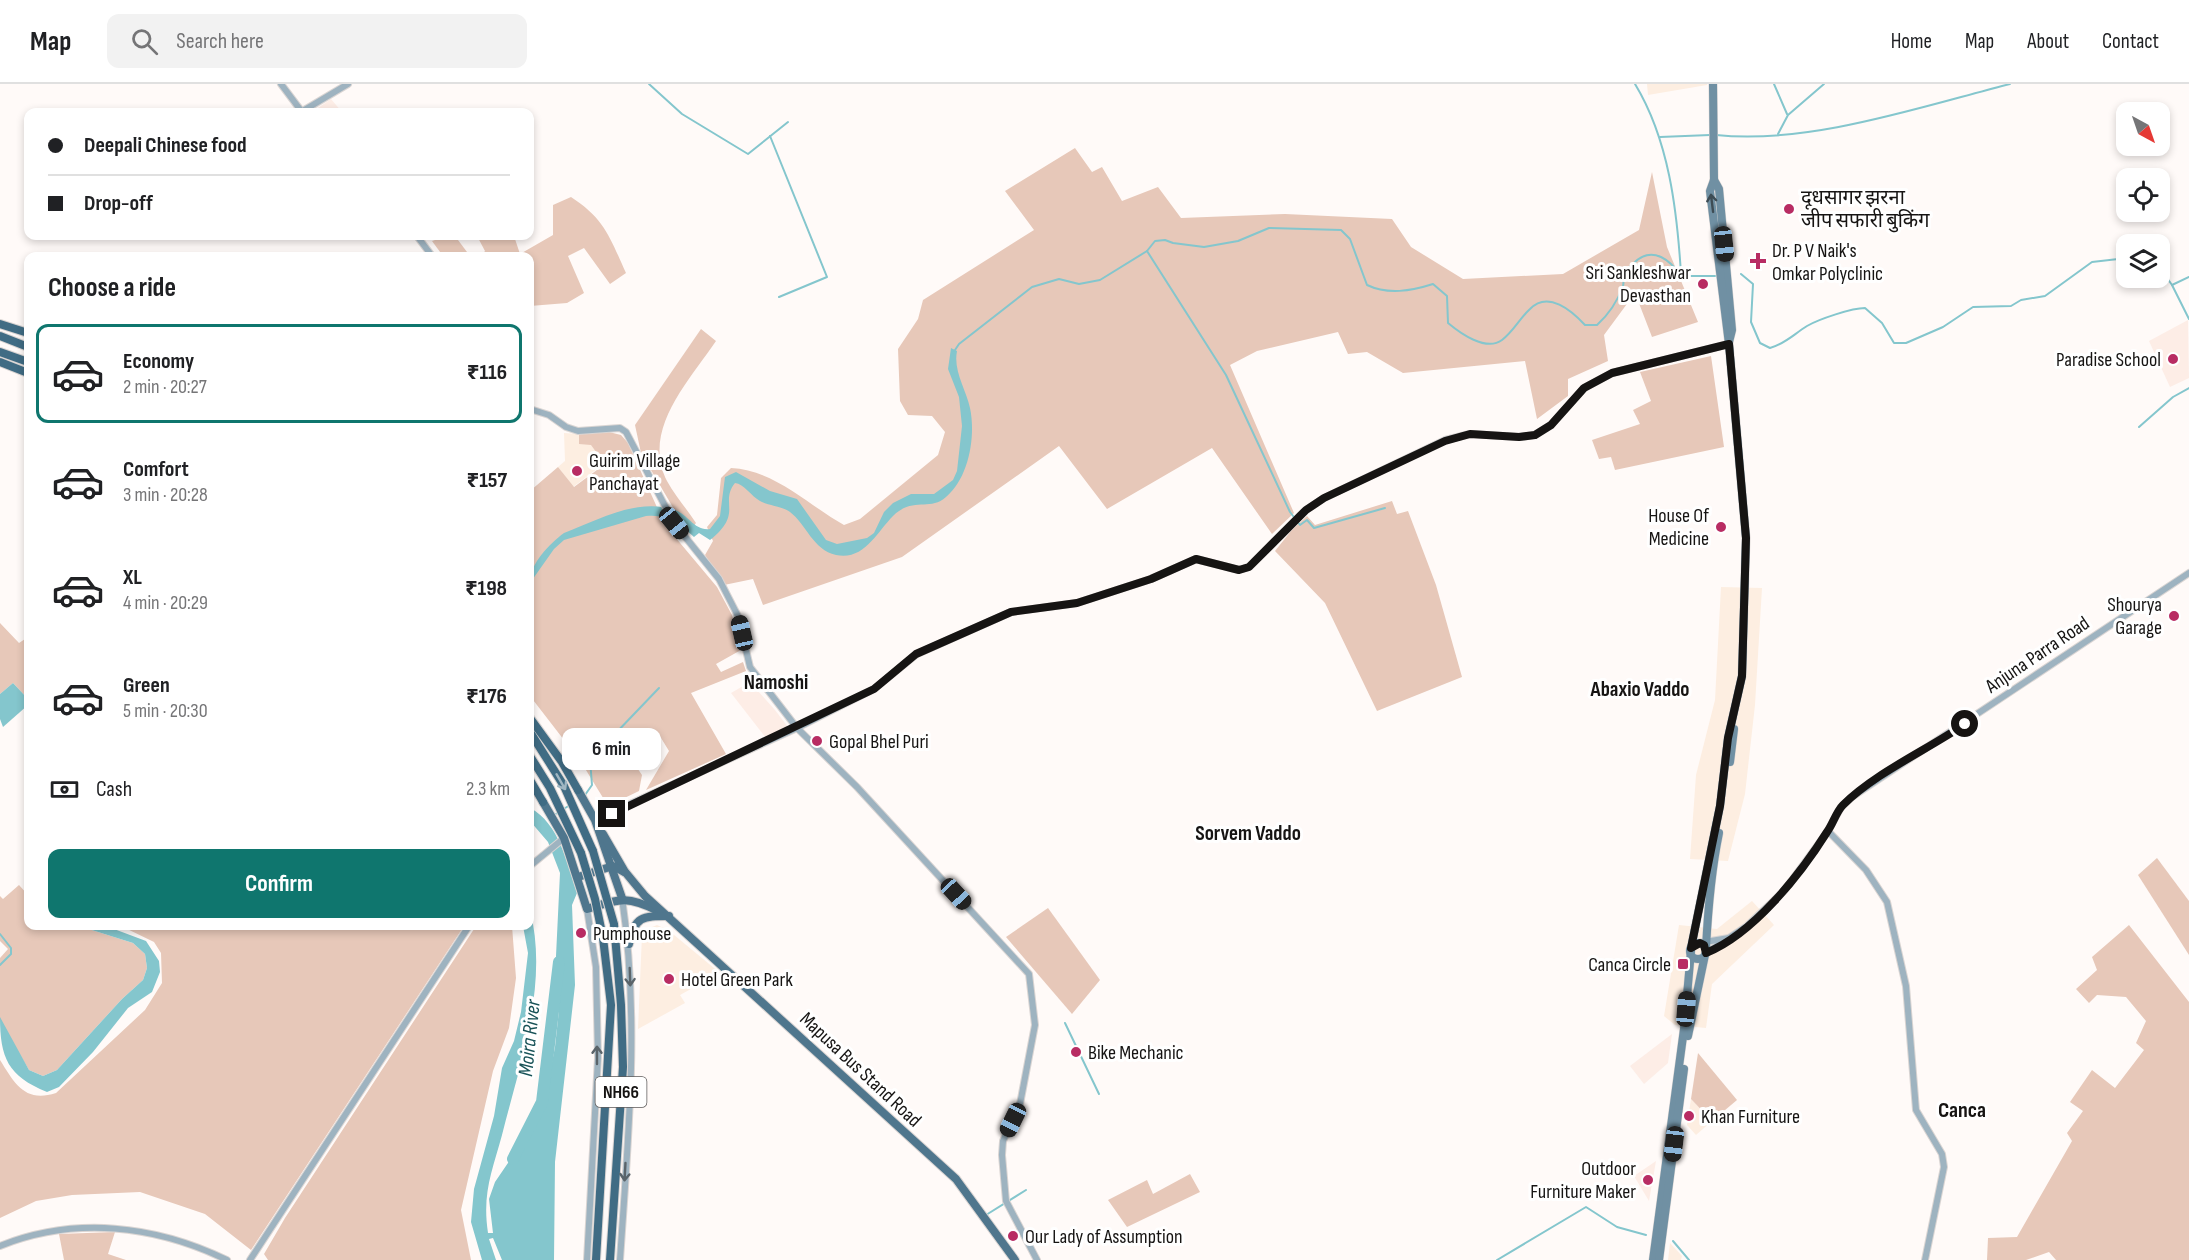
<!DOCTYPE html>
<html lang="en">
<head>
<meta charset="utf-8">
<style>
	:root { --surface:#fff; --page:#f2f2f2; --text:#202124; --muted:#757577; --line:#e0e0e0; --accent:#0f766e }
	body { margin:0; font-family:"Sofia Sans Condensed","Noto Sans Devanagari",sans-serif; background:var(--page); color:var(--text); height:100vh; display:flex; flex-direction:column; font-size:22px; white-space:nowrap }
	* { box-sizing:border-box; margin:0 }
	p { font-size:20px; color:var(--muted) }
	.icon { flex:none; width:33px; height:33px; fill:none; stroke:currentColor; stroke-width:2; stroke-linecap:round; stroke-linejoin:round }
	.map { position:relative; flex:1; overflow:hidden }
	.sheet { position:absolute; left:24px; top:168px; width:510px; height:678px; display:flex; flex-direction:column; background:var(--surface); border-radius:12px; box-shadow:0 3px 9px #0003 }
	.sheet>* { flex:none }
	.top-card { position:absolute; left:24px; top:24px; width:510px; height:132px; border-radius:12px; box-shadow:0 3px 9px #0003; display:grid; align-content:center; height:132px; padding:0 24px; background:var(--surface) }
	.needle { width:39px; rotate:140deg }
	.buttons { position:absolute; left:2116px; top:18px; display:grid; gap:12px }
	.buttons a { display:grid; place-items:center; width:54px; height:54px; border-radius:12px; background:var(--surface); box-shadow:0 3px 9px #0003; font-size:30px }
	.end { position:absolute; width:27px; height:27px; margin:-14px; border:8px solid #161413; background:#fff; box-shadow:0 0 0 3px #fff }
	.from { border-radius:50% }
	.bubble { position:absolute; height:42px; border-radius:12px; background:var(--surface); box-shadow:0 3px 9px #0003; font-size:20px; font-weight:700; line-height:42px; text-align:center }
	.car { position:absolute; width:18px; height:36px; margin:-18px -9px; border-radius:8px; box-shadow:0 0 4px 2px #0007; background:linear-gradient(#222 24%,#8ab4d8 0 40%,#222 0 76%,#8ab4d8 0 86%,#222 0) }
	.top-card b { display:flex; align-items:center; gap:21px; height:57px; font-size:22px }
	.top-card b+b { border-top:2px solid var(--line) }
	.top-card i { width:15px; height:15px; background:var(--text) }
	ul { padding:0; list-style:none }
	li { display:flex; align-items:center; gap:18px; height:99px; margin:0 12px 9px; padding:0 12px; border:3px solid transparent; border-radius:12px }
	li div { flex:1 }
	li b { display:block; font-size:22px }
	li em { font-style:normal; font-weight:700 }
	li.selected { border-color:var(--accent) }
	li>.icon { width:54px; height:54px; stroke-width:1.5 }
	h2 { padding:0 24px; font-size:27px; line-height:72px }
	.pay { display:flex; align-items:center; gap:15px; height:66px; padding:0 24px; font-size:22px }
	.pay p { margin-inline-start:auto }
	.primary-button { display:flex; gap:12px; margin-top:auto; padding:12px 24px }
	.primary-button a { flex:1; height:69px; border-radius:12px; background:var(--accent); color:#fff; font-size:24px; font-weight:700; line-height:69px; text-align:center }
	header { display:flex; align-items:center; gap:36px; box-sizing:border-box; height:84px; padding:0 30px; background:var(--surface); border-bottom:2px solid var(--line) }
	header strong { font-size:28px }
	nav { display:flex; gap:33px; margin-inline-start:auto; font-size:21px }
	.search { width:420px; height:54px; background:var(--page); display:flex; align-items:center; gap:15px; box-sizing:border-box; padding:0 21px; border-radius:12px; color:var(--muted); font-size:22px }
	.map>svg:first-child { display:block }
</style>
</head>
<body>
<header>
<strong>Map</strong>
<div class="search"><svg class="icon" aria-label="search" viewBox="0 0 24 24"><circle cx="10" cy="10" r="6"/><path d="M15 15l6 6"/></svg>Search here</div>
<nav><a>Home</a><a>Map</a><a>About</a><a>Contact</a></nav>
</header>
<div class="map">
<svg width="2189" height="1176" viewBox="0 0 2189 1176">
	<rect width="100%" height="100%" fill="#fffaf8"/>
	<g fill="#fdeee1">
		<path d="M1647,0h60v1l-59,10z"/>
		<path d="M564,349l15,1v10h12l14,19 -32,24 -15,-20 7,-6z"/>
		<path d="M1721,503l41,1 -7,117 -10,89 -17,67 -38,-2 6,-84 19,-75z"/>
		<path d="M1752,817l22,24 -62,59 -6,44 -31,-3 -11,-9 15,-91 38,4z"/>
		<path d="M657,841l11,5 52,43 -40,22 5,8 -47,26 4,-94 3,-5z"/>
		<path d="M1691,1015l21,22 -16,14 -9,-10z"/>
		<path d="M1670,1159l12,13 -1,4h-13z"/>
	</g>
	<g fill="#fdede6">
		<path d="M331,15l11,13 -27,-2z"/>
		<path d="M2188,236l1,58 -19,9 -21,-46z"/>
		<path d="M750,598l25,28 13,17 -22,11 -35,-45z"/>
		<path d="M1672,950l-4,29 -24,21 -14,-18z"/>
		<path d="M1656,1077l-7,40 -15,-25z"/>
	</g>
	<g fill="#e7c8b9">
		<path d="M1075,64l17,24 10,-5 20,34 36,-14 23,31 104,-4 107,5 19,28 52,32 100,-5 76,-44 13,-58 15,75 31,75 -46,15 -17,-44 -31,42 4,26 -40,18v17l-31,23 -12,-58 -122,12 -36,-21 -19,2 -10,-22 -81,19 -27,14 64,148 -22,21 -60,-86 -105,61 -48,-63 -157,111 -139,48 -10,-26 -29,6 -19,-30 8,-14 -6,-14 10,-12 4,-37 10,-10c44,2 77,37 113,57l16,-6 78,-64 7,-23 -13,-16 -24,-1 -8,-14 -2,-52 20,-30 5,-19 111,-70 -29,-39z"/>
		<path d="M571,113c34,22 39,41 55,76l-16,11 -26,-36 -16,8 16,37 -17,10 -37,3v-50h-49l4,-5 -8,-15h37l6,18 33,-19v-30z"/>
		<path d="M447,152h8l15,20h-27l-11,-15z"/>
		<path d="M701,245l15,12c-27,40 -75,89 -49,140 8,15 20,28 29,42l-8,10 -47,-80 -6,-28z"/>
		<path d="M1711,272l13,91 -109,23 -4,-13 -12,2 -7,-19 48,-16 -7,-14 18,-9 -11,-29z"/>
		<path d="M605,347l16,4 7,8 37,82 52,62 15,28 9,35 -25,14 5,8 22,-10 3,9 -55,22 35,61 -80,36 23,-39 -11,-18 -31,20 15,22 -3,16 -27,13 -7,-3 -24,-39 -51,-66v-205l28,-24 16,20 31,-23 -14,-19 -12,-1v-10z"/>
		<path d="M1392,417l5,13 11,-3 28,74 26,92 -85,34 -52,-108 -50,-52 16,-20 16,-15 8,9z"/>
		<path d="M0,539l19,20 9,-6v62l-15,-16 -13,11z"/>
		<path d="M2157,774l32,43v54l-51,-80z"/>
		<path d="M19,801l9,10v31h51l54,17 12,11 2,14 -4,12 -21,19 -65,71 -14,6 -14,-6 -29,-49v-63l8,-9 -8,-8v-45l3,3z"/>
		<path d="M1048,824l52,72 -28,34 -66,-77z"/>
		<path d="M2129,841l60,77v258h-133l-7,-8 -23,8h-39l1,-22 29,-1 55,-96 -5,-8 16,-22 -13,-9 22,-32 23,18 29,-38 -8,-7 10,-22 -20,-24 -29,-2 -8,8 -13,-14 21,-19 -5,-13z"/>
		<path d="M121,842h343l-213,324 -46,-36 -65,-22 -68,3 -36,6 -36,17v-158c15,24 25,43 56,33l89,-83 17,-27 -1,-30 -7,-11z"/>
		<path d="M476,842h36l4,52 -7,50 -16,43 -32,139 10,50h-203l-4,-6 21,-36z"/>
		<path d="M1698,969l39,47 -25,21 -21,-22z"/>
		<path d="M1190,1090l10,18 -73,35 -19,-27 39,-20 6,14z"/>
		<path d="M115,1148l-7,22 18,6h-62l-5,-26z"/>
	</g>
	<g fill="#84c6cd">
		<path d="M951,264l6,3c-4,20 9,38 13,57 6,28 -1,70 -24,89 -17,15 -33,-1 -53,19 -16,16 -29,45 -57,39 -23,-5 -30,-31 -46,-43 -8,-6 -21,-6 -30,-11 -9,-5 -16,-17 -25,-18 -16,20 9,30 -25,57l-11,-7 -5,4c-15,-14 -26,-23 -48,-21l-82,24 -10,9 -24,34c-1,-18 19,-39 34,-50 34,-13 74,-36 111,-23 14,5 19,21 35,19l10,-13 5,-39 11,-5 34,19 27,8 29,41 11,4 30,-6 7,-5 10,-21 9,-9 18,-9h23l19,-14 4,-9 5,-45 -3,-29 -11,-28z"/>
		<path d="M13,599l15,16v6l-25,22 -3,-8v-25z"/>
		<path d="M530,724c29,15 37,55 47,85l-5,12 3,80 -20,177 -1,98h-52l-9,-22 -4,1 7,21h-14l-11,-38 3,-33 20,-73 8,-48 12,-27 7,-29 7,-59 -5,-27h7v-16c19,74 -10,153 -28,225 -10,37 -20,58 -14,98h5l-4,-34 6,-17 34,-50 16,-33 10,-52 4,-37 -3,-54 4,-83 -12,-31 -18,-21z"/>
		<path d="M79,842h27l40,15 13,20 1,11 -8,20 -24,16 -35,44 -34,35 -12,5c-39,-16 -47,-34 -47,-75l29,53 14,6 14,-6 65,-71 21,-19 4,-12 -2,-14 -12,-11z"/>
	</g>
	<g fill="none" stroke-linecap="round" stroke-linejoin="round">
		<g stroke="#84c6cd" stroke-width="2">
			<path d="M649,0l33,30 66,40 40,-32"/>
			<path d="M1635,0c34,56 42,126 46,190"/>
			<path d="M1774,0l13,30"/>
			<path d="M1778,50l10,-19 36,-31"/>
			<path d="M1716,51c92,10 204,-28 294,-51"/>
			<path d="M770,52l57,141 -48,20"/>
			<path d="M1660,53l50,-2"/>
			<path d="M1147,167l79,124 64,137 10,13 7,-5 7,8 71,-20"/>
			<path d="M2160,184l12,17 17,-8"/>
			<path d="M1741,190l12,10 -2,38 9,21 10,5c15,-4 24,-14 37,-22 12,-7 45,-18 58,-18l17,15 12,20h12l37,-16 30,-20 38,-1 10,-6 24,-4 47,-34 35,-4"/>
			<path d="M1681,192h34"/>
			<path d="M2172,201l17,34"/>
			<path d="M953,269l6,-9 73,-57 27,-8 20,5 21,-4 47,-29 8,-10 10,-1 8,3 31,4 34,-6 31,-13 72,2 9,9 17,46c21,10 44,6 66,-1l14,12 1,27c12,10 38,29 54,17 11,-8 18,-22 28,-31 18,-19 42,2 55,16h12c11,-10 21,-25 26,-39 1,-4 0,-10 2,-14 2,-4 8,-7 10,-10 18,-17 36,-1 46,14"/>
			<path d="M2139,343l34,-30 16,-9"/>
			<path d="M585,711l7,-10 -2,-25 69,-72"/>
			<path d="M554,731l16,-10"/>
			<path d="M0,850l11,14v6l-11,11"/>
			<path d="M1065,939l34,71"/>
			<path d="M986,1131l40,-25"/>
			<path d="M1673,1157l16,19"/>
			<path d="M1497,1176l89,-53 31,20 29,8"/>
		</g>
		<path stroke="#84c6cd" stroke-width="12" d="M513,1075l29,-57 17,-140"/>
		<g stroke="#dad5d3" stroke-width="8">
			<g id="tertiary">
				<path d="M281,0l21,28"/>
				<path d="M301,28l47,-28"/>
				<path d="M417,152l15,20"/>
				<path d="M530,325l19,6 17,12 12,4 42,-3 6,4 48,91 45,56 19,37 12,51 47,61 60,59 172,187 6,51 -15,79 -17,37 -1,14 4,46 31,59"/>
				<path d="M595,736l202,-92 77,-39 43,-35 94,-42 66,-9 74,-24 45,-20 43,11 10,-3 57,-57 18,-12 121,-58 25,-6 49,3 16,-2 16,-10 33,-37 28,-15 117,-29"/>
				<path d="M1828,747l38,39 21,32 19,84 10,124 26,44 2,13 -19,93"/>
				<path d="M530,782l34,-28"/>
				<path d="M1699,859l30,-5"/>
				<path d="M1706,869l41,-27 37,-35 44,-60 13,-24 11,-10 337,-224"/>
				<path d="M0,1162c75,-30 155,-21 227,14"/>
				<path d="M250,1176l219,-334"/>
				<path d="M587,1176l11,-202 -2,-91 -9,-58"/>
				<path d="M620,1176c8,-121 20,-241 2,-362"/>
			</g>
		</g>
		<g stroke="#dad5d3" stroke-width="9">
			<g id="secondary">
				<path d="M1714,96l5,9 13,141 -3,12"/>
				<path d="M1730,678l4,-33"/>
				<circle cx="1698" cy="867" r="8"/>
				<path d="M1691,864l29,-142 8,-68 14,-62 4,-138 -17,-194 -19,-153 4,-11 -1,-96"/>
				<path d="M1706,864c2,-39 5,-76 13,-115"/>
				<path d="M1688,952l17,-81"/>
				<path d="M1653,1176l31,-231 7,-78"/>
				<path d="M1659,1176l25,-191"/>
			</g>
		</g>
		<g stroke="#dad5d3" stroke-width="10">
			<g id="primary">
				<path d="M578,706l17,30 27,78"/>
				<path d="M543,718l21,36 23,71c32,-10 40,-14 71,2"/>
				<path d="M603,750l22,38"/>
				<path d="M578,793l35,-11 13,7 19,23 311,283 59,81"/>
				<path d="M629,860c6,-28 13,-28 40,-28"/>
			</g>
		</g>
		<g stroke="#dad5d3" stroke-width="10">
			<g id="trunk">
				<path d="M0,240l28,9"/>
				<path d="M0,252l28,11"/>
				<path d="M0,268l28,10"/>
				<path d="M0,278l28,11"/>
				<path d="M530,634l32,44 16,28"/>
				<path d="M530,648l34,54 29,65"/>
				<path d="M530,672l20,32 31,65"/>
				<path d="M530,696l13,22"/>
				<path d="M596,1176l15,-255 -8,-67"/>
				<path d="M610,1176l13,-193 -2,-62 -7,-81"/>
			</g>
		</g>
		<use href="#tertiary" stroke="#9eb3c0" stroke-width="6"/>
		<use href="#secondary" stroke="#7090a3" stroke-width="8"/>
		<use href="#primary" stroke="#4f768d" stroke-width="8"/>
		<use href="#trunk" stroke="#406c84" stroke-width="8"/>
		<g stroke="#dad5d3" stroke-width="10" stroke-linecap="butt">
			<g id="trunk-bridge">
				<path d="M593,767l21,73"/>
				<path d="M581,769l14,46 8,39"/>
			</g>
		</g>
		<use href="#trunk-bridge" stroke="#406c84" stroke-width="8"/>
	</g>
	<defs><path id="oneway-shaft" d="M-6 0H5M1.5-3L5.5 0L1.5 3" fill="none" stroke-width="1.6" stroke-linecap="round" stroke-linejoin="round" transform="scale(1.5)"/></defs>
	<use stroke="#3e4c54" href="#oneway-shaft" transform="translate(1712 119) rotate(-97)"/>
	<use stroke="#a0b6c2" href="#oneway-shaft" transform="translate(561 698) rotate(60)"/>
	<g stroke="#5a646a">
		<use href="#oneway-shaft" transform="translate(630 893) rotate(88)"/>
		<use href="#oneway-shaft" transform="translate(597 971) rotate(-90)"/>
		<use href="#oneway-shaft" transform="translate(625 1088) rotate(93)"/>
	</g>
	<g fill="none" stroke-linecap="round" stroke-linejoin="round">
		<path stroke="#161413" stroke-width="8" d="M612,730l262,-125 42,-35 95,-42 66,-9 74,-24 45,-20 43,11 10,-3 57,-57 18,-12 121,-57 25,-7 49,3 16,-2 16,-10 33,-37 28,-15 117,-29 17,194 -4,138 -14,62 -8,68 -29,142 9,-5 4,2 2,8c47,-19 94,-78 121,-121 6,-8 9,-20 16,-27 32,-32 84,-55 122,-81"/>
	</g>
	<g fill="#b82c63" stroke="#fff" stroke-width="2">
		<circle cx="1789" cy="125" r="6"/>
		<path d="M1755 168h6v6h6v6h-6v6h-6v-6h-6v-6h6z"/>
		<circle cx="1703" cy="200" r="6"/>
		<circle cx="2173" cy="275" r="6"/>
		<circle cx="577" cy="387" r="6"/>
		<circle cx="1721" cy="443" r="6"/>
		<circle cx="2174" cy="532" r="6"/>
		<circle cx="817" cy="657" r="6"/>
		<circle cx="581" cy="849" r="6"/>
		<rect x="1677" y="874" width="12" height="12" rx="3"/>
		<circle cx="669" cy="895" r="6"/>
		<circle cx="1076" cy="968" r="6"/>
		<circle cx="1689" cy="1032" r="6"/>
		<circle cx="1648" cy="1096" r="6"/>
		<circle cx="1013" cy="1152" r="6"/>
	</g>
	<g text-anchor="middle" stroke-width="6" stroke-linejoin="round" paint-order="stroke">
		<rect fill="#fff" stroke="#5c5a5a" stroke-width="1.5" x="595.5" y="993" width="51" height="30" rx="4.5"/>
		<g font-size="18" font-weight="bold" fill="#161413">
			<text x="621" y="1014">NH66</text>
		</g>
		<g font-size="20" fill="#161413" stroke="#fff" text-anchor="start">
			<text x="1801" y="120">दूधसागर झरना<tspan x="1801" dy="23">जीप सफारी बुकिंग</tspan></text>
			<text x="1772" y="173">Dr. P V Naik's<tspan x="1772" dy="23">Omkar Polyclinic</tspan></text>
			<text x="1691" y="195" text-anchor="end">Sri Sankleshwar<tspan x="1691" dy="23">Devasthan</tspan></text>
			<text x="2161" y="282" text-anchor="end">Paradise School</text>
			<text x="589" y="383">Guirim Village<tspan x="589" dy="23">Panchayat</tspan></text>
			<text x="1709" y="438" text-anchor="end">House Of<tspan x="1709" dy="23">Medicine</tspan></text>
			<text x="2162" y="527" text-anchor="end">Shourya<tspan x="2162" dy="23">Garage</tspan></text>
			<text x="829" y="664">Gopal Bhel Puri</text>
			<text x="593" y="856">Pumphouse</text>
			<text x="1671" y="887" text-anchor="end">Canca Circle</text>
			<text x="681" y="902">Hotel Green Park</text>
			<text x="1088" y="975">Bike Mechanic</text>
			<text x="1701" y="1039">Khan Furniture</text>
			<text x="1636" y="1091" text-anchor="end">Outdoor<tspan x="1636" dy="23">Furniture Maker</tspan></text>
			<text x="1025" y="1159">Our Lady of Assumption</text>
		</g>
		<g font-size="20" fill="#161413" stroke="#fff">
			<text transform="translate(2037 570) rotate(-34)" y="7">Anjuna Parra Road</text>
			<text transform="translate(861 985) rotate(43)" y="7">Mapusa Bus Stand Road</text>
		</g>
		<g font-size="21" font-weight="bold" fill="#161413" stroke="#fff">
			<text x="776" y="605">Namoshi</text>
			<text x="1640" y="612">Abaxio Vaddo</text>
			<text x="1248" y="756">Sorvem Vaddo</text>
		</g>
		<g font-size="21" font-style="italic" fill="#185257" stroke="#fff">
			<text transform="translate(529 954) rotate(-84)" y="7">Moira River</text>
		</g>
		<g font-size="22" font-weight="bold" fill="#161413" stroke="#fff">
			<text x="1962" y="1033">Canca</text>
		</g>
	</g>
</svg>
<div class="buttons">
<a><svg class="needle" viewBox="-14 -14 28 28"><path d="M0-13l5 13h-10z" fill="#e53935"/><path d="M0 13l5-13h-10z" fill="#757577"/></svg></a>
<a><svg class="icon" aria-label="locate" viewBox="0 0 24 24"><circle cx="12" cy="12" r="6"/><path d="M12 2v4M12 18v4M2 12h4M18 12h4"/></svg></a>
<a><svg class="icon" aria-label="layers" viewBox="0 0 24 24"><path d="M12 4l9 5-9 5-9-5zM3 14l9 5 9-5"/></svg></a>
</div>
<i class="end from" style="left:1965px;top:640px"></i>
<i class="end" style="left:612px;top:730px"></i>
<div class="bubble" style="left:562px;top:644px;width:99px">6 min</div>
<i class="car" style="left:1724px;top:160px;rotate:174deg"></i>
<i class="car" style="left:674px;top:439px;rotate:141deg"></i>
<i class="car" style="left:742px;top:549px;rotate:347deg"></i>
<i class="car" style="left:956px;top:810px;rotate:137deg"></i>
<i class="car" style="left:1686px;top:925px;rotate:5deg"></i>
<i class="car" style="left:1013px;top:1036px;rotate:206deg"></i>
<i class="car" style="left:1674px;top:1060px;rotate:187deg"></i>
<div class="top-card">
<b><i class="from"></i>Deepali Chinese food</b>
<b><i></i>Drop-off</b>
</div>
<section class="sheet">
<h2>Choose a ride</h2>
<ul>
<li class="selected"><svg class="icon" aria-label="car" viewBox="0 0 24 24"><path d="M5 17H2v-5l4-1 3-4h7l3 4 3 1v5h-3M9 17h6M6 11h13"/><circle cx="7" cy="17" r="2"/><circle cx="17" cy="17" r="2"/></svg><div><b>Economy</b><p>2 min · 20:27</p></div><em>₹116</em></li>
<li><svg class="icon" aria-label="car" viewBox="0 0 24 24"><path d="M5 17H2v-5l4-1 3-4h7l3 4 3 1v5h-3M9 17h6M6 11h13"/><circle cx="7" cy="17" r="2"/><circle cx="17" cy="17" r="2"/></svg><div><b>Comfort</b><p>3 min · 20:28</p></div><em>₹157</em></li>
<li><svg class="icon" aria-label="car" viewBox="0 0 24 24"><path d="M5 17H2v-5l4-1 3-4h7l3 4 3 1v5h-3M9 17h6M6 11h13"/><circle cx="7" cy="17" r="2"/><circle cx="17" cy="17" r="2"/></svg><div><b>XL</b><p>4 min · 20:29</p></div><em>₹198</em></li>
<li><svg class="icon" aria-label="car" viewBox="0 0 24 24"><path d="M5 17H2v-5l4-1 3-4h7l3 4 3 1v5h-3M9 17h6M6 11h13"/><circle cx="7" cy="17" r="2"/><circle cx="17" cy="17" r="2"/></svg><div><b>Green</b><p>5 min · 20:30</p></div><em>₹176</em></li>
</ul>
<div class="pay"><svg class="icon" aria-label="cash" viewBox="0 0 24 24"><path d="M3 7h18v10H3z"/><circle cx="12" cy="12" r="2"/></svg>Cash<p>2.3 km</p></div>
<div class="primary-button"><a>Confirm</a></div>
</section>
</div>
</body>
</html>
